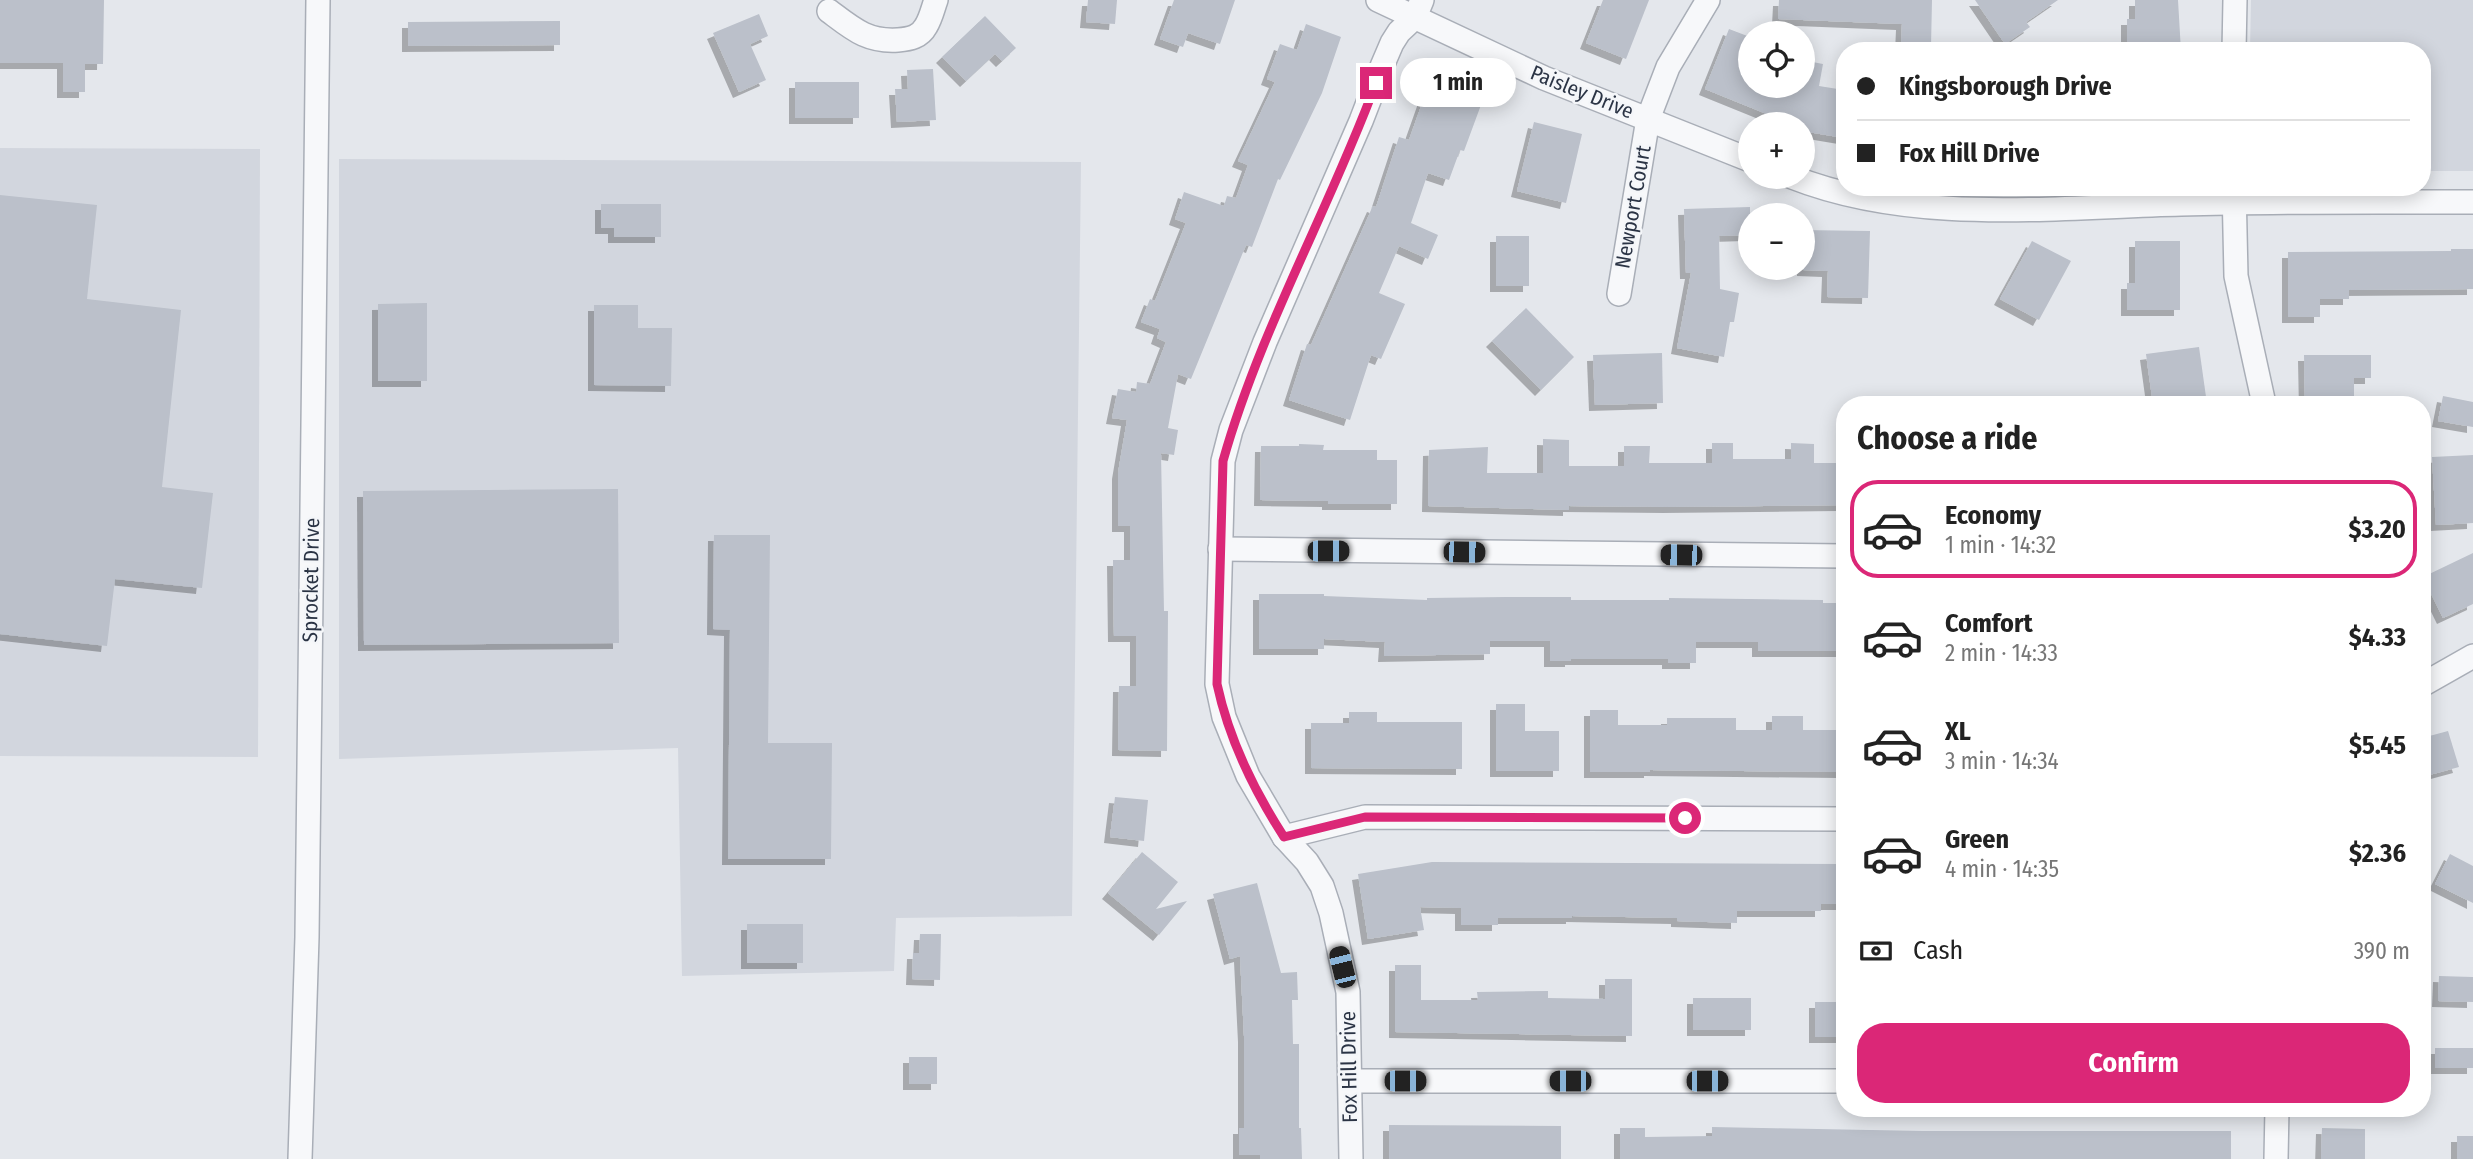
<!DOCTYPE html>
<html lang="en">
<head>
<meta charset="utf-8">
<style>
	:root { --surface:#fff; --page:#f6f6f6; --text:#222; --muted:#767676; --line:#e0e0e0; --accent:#db2777 }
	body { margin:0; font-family:"Fira Sans Condensed",sans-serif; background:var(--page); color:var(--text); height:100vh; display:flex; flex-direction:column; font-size:26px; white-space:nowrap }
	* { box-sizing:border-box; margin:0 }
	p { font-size:23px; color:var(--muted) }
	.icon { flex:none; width:38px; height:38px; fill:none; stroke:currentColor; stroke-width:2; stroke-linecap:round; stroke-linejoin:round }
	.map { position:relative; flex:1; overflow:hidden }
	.panel { position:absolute; left:1836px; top:396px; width:595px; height:721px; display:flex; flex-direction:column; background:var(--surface); border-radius:28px; box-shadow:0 4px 18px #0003 }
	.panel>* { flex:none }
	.guide { position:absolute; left:1836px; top:42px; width:595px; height:154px; border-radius:28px; box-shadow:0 4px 18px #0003; display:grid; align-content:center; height:154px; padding:0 21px; background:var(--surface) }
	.tools { position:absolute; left:1738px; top:21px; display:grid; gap:14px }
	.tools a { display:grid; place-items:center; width:77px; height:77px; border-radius:50%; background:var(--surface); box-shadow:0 4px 18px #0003; font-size:35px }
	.end { position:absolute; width:32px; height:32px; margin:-16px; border:9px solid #db2777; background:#fff; box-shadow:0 0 0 4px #fff }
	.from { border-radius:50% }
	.bubble { position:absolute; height:49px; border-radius:24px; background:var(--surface); box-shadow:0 4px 18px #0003; font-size:23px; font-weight:700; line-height:49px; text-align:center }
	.car { position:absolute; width:21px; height:42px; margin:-21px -10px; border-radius:9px; box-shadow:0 0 5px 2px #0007; background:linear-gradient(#222 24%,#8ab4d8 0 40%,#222 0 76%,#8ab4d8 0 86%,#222 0) }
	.guide b { display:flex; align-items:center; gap:24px; height:66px; font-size:26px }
	.guide b+b { border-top:2px solid var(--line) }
	.guide i { width:18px; height:18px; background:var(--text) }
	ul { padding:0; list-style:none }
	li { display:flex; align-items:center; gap:21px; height:98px; margin:0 14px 10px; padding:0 7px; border:4px solid transparent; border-radius:28px }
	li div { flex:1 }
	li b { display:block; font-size:26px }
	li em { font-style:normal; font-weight:700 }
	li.current { border-color:var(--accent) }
	li>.icon { width:63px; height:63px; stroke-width:1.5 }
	h2 { padding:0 21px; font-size:32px; line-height:84px }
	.pay { display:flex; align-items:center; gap:18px; height:77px; padding:0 21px; font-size:26px }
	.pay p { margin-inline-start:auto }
	.action { display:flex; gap:14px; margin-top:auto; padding:14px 21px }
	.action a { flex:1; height:80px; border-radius:28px; background:var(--accent); color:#fff; font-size:28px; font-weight:700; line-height:80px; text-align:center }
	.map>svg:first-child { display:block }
</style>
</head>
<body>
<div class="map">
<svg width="2473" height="1159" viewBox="0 0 2473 1159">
	<defs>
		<filter id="shadow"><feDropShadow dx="-6" dy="6" stdDeviation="0" flood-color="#0004"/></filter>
	</defs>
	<rect width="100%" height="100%" fill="#e4e7ec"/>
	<g fill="#d2d6de">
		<path d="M2251,0h222v171h-51v-120h-172z"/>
		<path d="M0,148l260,1 -2,608 -258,-1z"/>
		<path d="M339,159l742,3 -9,754 -176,2 -2,53 -212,5 -4,-228 -339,11z"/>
	</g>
	<g fill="#bbc0ca" filter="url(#shadow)">
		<path d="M0,0h104l-1,64h-18v28h-22v-29h-63z"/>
		<path d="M1088,0h29l-2,24 -29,-2z"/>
		<path d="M1174,0h61l-15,44 -32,-11 -5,14 -23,-8z"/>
		<path d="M1603,0h46l-23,59 -40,-16z"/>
		<path d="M1779,0h153l-1,47 -30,-1 1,-22 -124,-5z"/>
		<path d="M1975,0h83l-32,22 4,5 -25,17z"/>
		<path d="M2135,0h43l3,51h-54v-32h8z"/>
		<path d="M759,14l9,22 -18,8 16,36 -27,12 -26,-59z"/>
		<path d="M985,16l31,32 -14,13 -7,-7 -29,27 -24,-24z"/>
		<path d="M560,21v24l-152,1v-24z"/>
		<path d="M1306,24l35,13 -19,56 -42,87 -2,-1 -26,68 -6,-2 -55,134 -13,-5 -10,54 10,2 -4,25 -13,-2 3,158h4l-1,140 -49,-1 1,-64h17v-50h-22l-1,-76h17v-34h-12v-53l9,-53 -15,-2 6,-29 18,3 1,-10 13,2 16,-42 -9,-4 3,-9 -19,-7 9,-23 5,2 31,-78 -11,-4 9,-27 40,14 3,-10 9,2 12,-33 -10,-4 37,-79 -8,-3 13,-35 17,6z"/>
		<path d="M1729,29l21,8v49h52v-26l21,4 -4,22 25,4v48l-42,-7v-7h-19l1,-3 -79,-32z"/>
		<path d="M933,69l3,51 -39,2 -2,-33h13l-1,-19z"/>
		<path d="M1432,75l53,19 -21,57 -4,-1 -11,30 -21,-7 -17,50 27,12 -10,24 -29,-13 -20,47 26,11 -24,55 -10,-4 -21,65 -61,-20 18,-56 4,1 62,-139 3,1 23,-70 10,3z"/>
		<rect x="795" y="82" width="64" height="36"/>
		<path d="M1534,122l48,12 -16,69 -49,-12z"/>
		<path d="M0,195l97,10 -10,94 94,11 -19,177 51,6 -11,95 -87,-9 -8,67 -107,-12z"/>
		<path d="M601,204h60v33h-47v-9h-13z"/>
		<path d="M1750,207v28l-31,1 1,53 19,4 -5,29h-4l-6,35 -47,-9 14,-75h-5l-2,-64z"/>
		<path d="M1802,230l68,1 -2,67 -41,-1 1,-26 -25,-1z"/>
		<rect x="1496" y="236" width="33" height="50"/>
		<path d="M2032,241l39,20 -32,59 -39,-21z"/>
		<path d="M2135,241h45v69h-53v-27h8z"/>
		<path d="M2451,249h22v40l-124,1v9h-29v18h-32v-65l163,-1z"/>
		<path d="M427,303v78h-49v-77z"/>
		<path d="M594,305h44v23h34l-1,58 -77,-1z"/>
		<path d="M1526,308l48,49 -33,33 -49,-49z"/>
		<path d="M2199,347l8,57h-54l-7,-50z"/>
		<path d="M1662,353l1,50 -68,2 -2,-50z"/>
		<path d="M2304,355h67v23h-17v26h-49z"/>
		<path d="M2443,396l30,6v25l-35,-6z"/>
		<path d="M1543,439l26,1v26h55v-20h26l-1,17h63v-20h21v16h58v-16l23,1v19h30v42l-175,2 -100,-1v4l-141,-4 1,-56 59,-3 -1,26h56z"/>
		<path d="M1299,444l25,1 -1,5h54v10h20v44h-69v-3l-68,-1 1,-54h38z"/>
		<path d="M2473,455v68l-37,2 -4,-68z"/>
		<path d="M618,489l1,154 -255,2 -1,-154z"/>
		<path d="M714,535h56l-2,208h64l-1,116h-103l2,-229 -17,-1z"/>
		<path d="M2473,553v51l-30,14 -20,-41z"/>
		<path d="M1259,594h65v2l103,4v-2l79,-1h65v3h98v-2l154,2v3h21v48h-86v-9h-62v21h-28v-4h-97v2h-21v-20h-60v13l-106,2 1,-14 -61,-3v10h-65z"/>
		<path d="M1496,704h29v27h34v40h-63z"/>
		<path d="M1590,710h28v15h49v-7h69v12h36v-14h31v14h41v42l-194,-2v2h-60z"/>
		<path d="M1349,712h28v10h85v47l-151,-1v-45h38z"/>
		<path d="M2448,731l11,36 -37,10v-39z"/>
		<path d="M1115,797l33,3 -4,41 -34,-4z"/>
		<path d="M1142,852l36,30 -22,27 31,-8 -28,34 -51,-42z"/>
		<path d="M2450,854l23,12v37l-38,-19z"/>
		<path d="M1432,862l412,2v40h-23v7h-84v12l-60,-2v-3l-105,-2v2h-74v7h-37v-17l-41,-1 4,23 -56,9 -10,-65z"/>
		<path d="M1257,883l24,90 16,-1 1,28h-6l1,44h6v84h2l1,31h-42v-4h-21v-27h5v-92l-4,-80 -10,3 -17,-65z"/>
		<rect x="747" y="924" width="56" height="39"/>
		<path d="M920,934h21l-1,46 -28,-1 1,-26h6z"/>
		<path d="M1395,965h26v35h57l-1,-8 71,-1v7l57,1v-20h27v57l-237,-4z"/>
		<path d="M2439,976l34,1v25l-35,-1z"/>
		<rect x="1693" y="998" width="58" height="32"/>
		<rect x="1815" y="1002" width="29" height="35"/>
		<rect x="2435" y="1048" width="38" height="20"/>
		<rect x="909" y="1057" width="28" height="27"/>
		<path d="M1389,1125l172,1v33h-172z"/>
		<path d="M1712,1127l211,4h308v28h-611v-31h25v9l67,-1z"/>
		<path d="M2322,1128l43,1v30h-44z"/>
		<rect x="2457" y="1136" width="16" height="23"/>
	</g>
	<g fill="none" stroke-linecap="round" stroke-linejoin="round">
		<g stroke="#a9aeb7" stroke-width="26">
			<g id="minor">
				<path d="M1378,0l166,78 206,82"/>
				<path d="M829,11c24,18 38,31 69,29 12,-1 22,-3 28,-14 5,-8 7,-18 10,-26"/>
				<path d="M2234,51l1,-51"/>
				<path d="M1792,177c122,48 261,30 389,27 97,-3 195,-2 292,-2"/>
				<path d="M2234,187l2,89 28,128"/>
				<path d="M1619,294l29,-175 20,-52 40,-67"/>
				<path d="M1220,549l624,7"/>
				<path d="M2422,685l51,-29"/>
				<path d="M1284,837l81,-20 479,2"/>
				<path d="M1350,1081h494"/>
				<path d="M300,1159l7,-222 11,-937"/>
				<path d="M1351,1159l-3,-167 -17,-79 -9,-27 -15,-24 -23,-25 -36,-61 -24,-59 -7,-33 6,-223 8,-31 34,-88 96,-221 22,-57 9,-21 7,-11 16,-15 7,-17"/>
				<path d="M2276,1159l1,-51"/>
			</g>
		</g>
		<use href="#minor" stroke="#f7f8fa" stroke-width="23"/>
	</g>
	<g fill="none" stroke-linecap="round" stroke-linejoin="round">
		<path stroke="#db2777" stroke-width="9" d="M1376,83c-47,127 -116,247 -153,378l-6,223c12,56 36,105 67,153l81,-20 320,1"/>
	</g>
	<g text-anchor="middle" stroke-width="5" stroke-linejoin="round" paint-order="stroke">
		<g font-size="21" fill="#2b3445" stroke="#f4f6f9">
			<text transform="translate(1582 92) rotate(22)" y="7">Paisley Drive</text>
			<text transform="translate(1633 207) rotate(-80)" y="7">Newport Court</text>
			<text transform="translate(311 580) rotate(-89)" y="7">Sprocket Drive</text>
			<text transform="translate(1349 1067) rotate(-91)" y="7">Fox Hill Drive</text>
		</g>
	</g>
</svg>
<div class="tools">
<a><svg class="icon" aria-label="locate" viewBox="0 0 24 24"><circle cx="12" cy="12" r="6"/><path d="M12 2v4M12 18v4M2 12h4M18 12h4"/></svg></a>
<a>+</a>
<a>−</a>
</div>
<i class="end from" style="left:1685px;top:818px"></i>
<i class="end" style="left:1376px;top:83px"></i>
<div class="bubble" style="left:1400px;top:58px;width:116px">1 min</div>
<i class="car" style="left:1328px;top:551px;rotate:90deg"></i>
<i class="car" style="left:1464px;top:552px;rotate:91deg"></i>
<i class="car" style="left:1681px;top:555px;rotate:271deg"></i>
<i class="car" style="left:1342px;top:967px;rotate:346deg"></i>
<i class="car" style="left:1405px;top:1081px;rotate:90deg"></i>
<i class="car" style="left:1570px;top:1081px;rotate:270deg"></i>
<i class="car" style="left:1707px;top:1081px;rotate:90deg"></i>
<div class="guide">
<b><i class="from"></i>Kingsborough Drive</b>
<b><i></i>Fox Hill Drive</b>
</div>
<section class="panel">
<h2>Choose a ride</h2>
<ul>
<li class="current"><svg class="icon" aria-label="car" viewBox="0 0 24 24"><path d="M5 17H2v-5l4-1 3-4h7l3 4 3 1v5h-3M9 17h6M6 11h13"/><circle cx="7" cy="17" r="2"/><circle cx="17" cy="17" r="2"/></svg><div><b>Economy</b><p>1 min · 14:32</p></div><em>$3.20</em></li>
<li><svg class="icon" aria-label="car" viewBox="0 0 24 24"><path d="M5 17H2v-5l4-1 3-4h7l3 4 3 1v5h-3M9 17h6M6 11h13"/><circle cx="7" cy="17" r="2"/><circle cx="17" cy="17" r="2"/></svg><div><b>Comfort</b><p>2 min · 14:33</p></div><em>$4.33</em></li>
<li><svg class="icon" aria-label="car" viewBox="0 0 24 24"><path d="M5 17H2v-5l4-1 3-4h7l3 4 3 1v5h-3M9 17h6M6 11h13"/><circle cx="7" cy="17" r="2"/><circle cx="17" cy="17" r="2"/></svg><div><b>XL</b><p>3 min · 14:34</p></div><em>$5.45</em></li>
<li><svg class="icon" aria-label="car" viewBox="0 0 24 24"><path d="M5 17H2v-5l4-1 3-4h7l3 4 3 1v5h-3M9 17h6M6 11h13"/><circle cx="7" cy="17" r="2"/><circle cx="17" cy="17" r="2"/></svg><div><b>Green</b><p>4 min · 14:35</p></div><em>$2.36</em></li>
</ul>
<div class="pay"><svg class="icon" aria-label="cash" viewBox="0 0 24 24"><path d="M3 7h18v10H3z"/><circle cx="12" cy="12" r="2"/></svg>Cash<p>390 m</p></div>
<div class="action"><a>Confirm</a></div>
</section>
</div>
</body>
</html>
